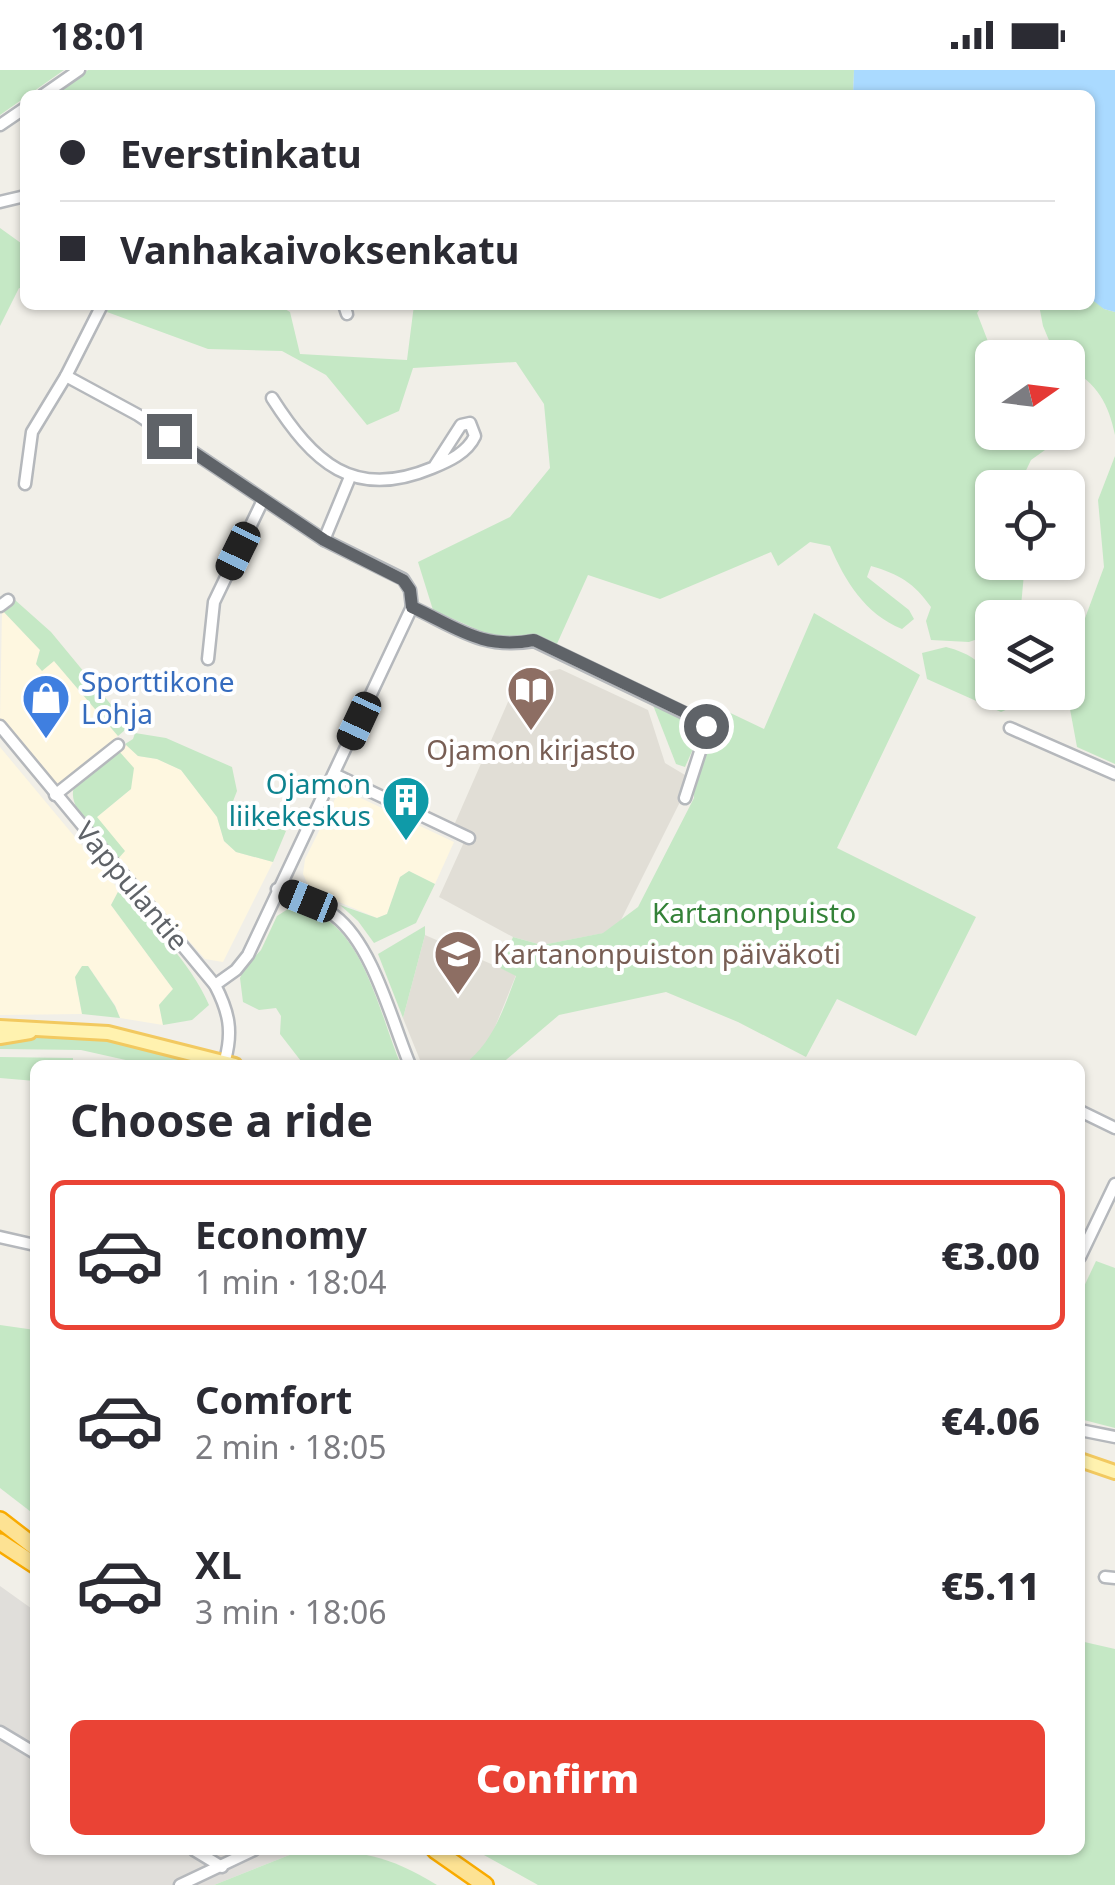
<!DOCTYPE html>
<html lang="en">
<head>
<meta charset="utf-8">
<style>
	:root { --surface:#fff; --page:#f2f2f3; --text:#2b2b33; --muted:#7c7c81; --line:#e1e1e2; --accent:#ea4335 }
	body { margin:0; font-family:"Noto Sans",sans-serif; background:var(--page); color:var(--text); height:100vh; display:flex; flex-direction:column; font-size:38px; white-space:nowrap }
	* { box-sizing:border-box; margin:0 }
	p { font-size:32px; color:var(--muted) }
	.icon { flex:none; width:55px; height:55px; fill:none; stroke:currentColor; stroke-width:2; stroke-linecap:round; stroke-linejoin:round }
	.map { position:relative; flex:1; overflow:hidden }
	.side { position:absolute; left:30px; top:990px; width:1055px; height:795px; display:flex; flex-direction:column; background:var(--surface); border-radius:15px; box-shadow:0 2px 8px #0004 }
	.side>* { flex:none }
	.guide { position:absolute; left:20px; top:20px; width:1075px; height:220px; border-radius:15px; box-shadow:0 2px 8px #0004; display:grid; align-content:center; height:220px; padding:0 40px; background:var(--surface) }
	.needle { width:65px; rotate:76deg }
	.tools { position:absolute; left:975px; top:270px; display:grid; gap:20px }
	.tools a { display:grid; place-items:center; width:110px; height:110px; border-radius:15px; background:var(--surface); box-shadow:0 2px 8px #0004; font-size:50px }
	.end { position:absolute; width:45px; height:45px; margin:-22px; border:12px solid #5f6368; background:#fff; box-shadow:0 0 0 5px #fff }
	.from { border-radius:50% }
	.car { position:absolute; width:30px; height:60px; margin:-30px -15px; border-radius:12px; box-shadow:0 0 8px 2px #0007; background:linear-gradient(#222 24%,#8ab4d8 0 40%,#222 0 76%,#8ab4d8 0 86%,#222 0) }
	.guide b { display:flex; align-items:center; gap:35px; height:95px; font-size:38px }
	.guide b+b { border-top:2px solid var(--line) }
	.guide i { width:25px; height:25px; background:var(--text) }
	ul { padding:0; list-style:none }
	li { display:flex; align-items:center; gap:30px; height:150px; margin:0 20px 15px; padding:0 20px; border:5px solid transparent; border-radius:15px }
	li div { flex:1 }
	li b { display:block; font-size:38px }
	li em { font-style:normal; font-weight:800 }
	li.selected { border-color:var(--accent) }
	li>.icon { width:90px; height:90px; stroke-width:1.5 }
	h2 { padding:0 40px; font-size:45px; line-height:120px }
	.button { display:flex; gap:20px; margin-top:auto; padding:20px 40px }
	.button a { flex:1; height:115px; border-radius:15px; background:var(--accent); color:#fff; font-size:40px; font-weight:800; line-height:115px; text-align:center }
	.status { display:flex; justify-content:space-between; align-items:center; height:70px; padding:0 50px; background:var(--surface); direction:ltr }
	.status svg { height:28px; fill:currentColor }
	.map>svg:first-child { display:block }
</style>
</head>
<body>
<div class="status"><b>18:01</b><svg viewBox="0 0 49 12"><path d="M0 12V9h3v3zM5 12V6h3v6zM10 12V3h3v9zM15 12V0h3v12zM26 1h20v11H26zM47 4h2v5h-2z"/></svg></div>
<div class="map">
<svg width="1115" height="1815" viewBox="0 0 1115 1815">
	<rect width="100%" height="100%" fill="#f1efe8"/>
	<g fill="#fef7e0">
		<path d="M2,540l38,40 -4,14 5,6 13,-9 64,75 -60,48 -7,-1 -51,-63z"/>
		<path d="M125,674l13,12 19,3 24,11 36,47 7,24 12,11 37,10 -50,100 -18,-3 -88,-99 -20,-43 34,-28 -13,-39z"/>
		<path d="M0,677l119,143 -8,15 62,84 -14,16 4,20 -43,-7 -5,-13 -27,-39 -12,17 6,31 -82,1z"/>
		<path d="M348,722l106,50 -19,42 -26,-13 -9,6 -13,37 -10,4 -57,-24 -12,-9 -5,-11 2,-15 32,-64z"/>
	</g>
	<path fill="#e0deda" d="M0,1516l35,25v239h267l-88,35h-214z"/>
	<g fill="#e1ded6">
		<path d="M560,599l88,41 17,53 20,12 -3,23 -61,122 -17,13 -62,12 -29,-8 -74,-40 30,-66 -14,-8 66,-151 18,2z"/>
		<path d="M425,865l91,40 -25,62 -15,18 -13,10h-41l-19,-47z"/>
	</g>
	<g fill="#c5e8c5">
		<path d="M0,0h64l-64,45z"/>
		<path d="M88,0h766l-1,25h-800z"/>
		<path d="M0,158l25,18v44l-6,-2 -19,38z"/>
		<path d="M1090,221l14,18 11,3v123c-6,-30 -18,-53 -47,-67v-10l-12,-1 -13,-31 -4,-21h51z"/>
		<path d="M110,235h168l12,7 10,42 107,6 7,-55h569l-6,8 17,44 -2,75 57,1 3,12 -21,15 -13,27 -26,1v74l33,1 -5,54 -28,1v16l-23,8 -38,-2 -5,-19 5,-14c-17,-24 -32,-33 -60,-41l-4,11 42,33 5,9 -12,10c-37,-15 -57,-48 -72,-83l-20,-4 -32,24 -7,-14 -111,47 -72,-24 -32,71 -19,-11 -43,2 -61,-27 -15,-48 92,-45 40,-49 -6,-64 -28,-42 -103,6 -14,43 -32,14 -41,-50 -44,-24 -74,-2 -101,-37z"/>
		<path d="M1115,386v308l-38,-17 -10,-54 1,-29 36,-97 -6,-67z"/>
		<path d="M15,530l36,32 76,92 -2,6 -7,6 -64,-75 -12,10 -6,-7 4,-14 -38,-40z"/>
		<path d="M814,543l106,62 -83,173 139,69 -60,119 -79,-37 -31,58 -68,-35 -72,-30 -107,23 -59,50h-37c30,-22 40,-55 53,-89l-16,-8 13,-31 29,8 61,-12 35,-26 56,-109v-21l26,-69 44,21z"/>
		<path d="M946,577c24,6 46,19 46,45l11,1 8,10 -3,6 -7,3 -74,-33 -5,-26z"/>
		<path d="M653,635l41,18 3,17 -12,27 -9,-3z"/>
		<path d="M135,663l31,5 66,29 5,24 -7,18 56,22 -13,31 -37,-10 -12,-11 -7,-24 -36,-47 -24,-11 -19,-3 -13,-12 8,-5z"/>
		<path d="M118,680l16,18 -3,21 -34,28 28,34 -8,9c-12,-14 -54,-55 -42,-74 8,-13 30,-26 43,-36z"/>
		<path d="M409,801l26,13 -19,39 -42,20 -16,-22 -18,-16 37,13 10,-4 13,-37z"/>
		<path d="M119,820c32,34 71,71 90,115l-17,15 -29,5 -4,-20 14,-16 -62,-84z"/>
		<path d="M288,839c9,2 22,2 31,6 46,22 63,106 82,150h-97l-24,-31 1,-18 -5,-8 -17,2 -16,-8 -3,-24 5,-11 16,-17 16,-34z"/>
		<path d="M425,856v9l-22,83 -25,-64z"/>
		<path d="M82,896h6l27,40 5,12 -38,-4 -7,-37z"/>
		<path d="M38,966c62,2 102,6 160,29h-50l-67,-15 -81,-1v-6z"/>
		<path d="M0,987l73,1v7h-38v16l-35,-3z"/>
		<path d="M1096,1191l19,7v160l-35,-9v-124z"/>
		<path d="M0,1255l35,5v185l-35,-27z"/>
		<path d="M1080,1571l35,8v236h-577l-63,-35h605z"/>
		<path d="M302,1780c55,0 87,5 135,35h-223z"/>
	</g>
	<path fill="#aadaff" d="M854,0h261v242l-11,-3 -13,-10 -1,-8v-196h-237z"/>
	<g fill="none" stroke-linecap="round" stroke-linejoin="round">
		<g stroke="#b5b8bc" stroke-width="15">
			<g id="minor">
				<path d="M43,25l36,-25"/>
				<path d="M0,55l25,-17"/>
				<path d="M0,132l25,-6"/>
				<path d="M344,235l3,9"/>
				<path d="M66,306l72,39 186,125 79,39 7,11 2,17"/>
				<path d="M272,328c41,64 81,103 160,70 17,-7 35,-15 43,-32l-5,-13 -9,2 -27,42"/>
				<path d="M25,414l7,-52 34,-56 36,-71"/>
				<path d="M324,470l26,-63"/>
				<path d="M0,536l8,-6"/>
				<path d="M412,537c45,21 71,43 122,34l169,81 4,8 -22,68"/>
				<path d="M208,589l6,-57 49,-102"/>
				<path d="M0,656l215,259c14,27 18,46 10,75"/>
				<path d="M1010,658l105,46"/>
				<path d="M334,704l135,64"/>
				<path d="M55,725l63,-50"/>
				<path d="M277,819c20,8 42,14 58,27 38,29 57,106 75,149"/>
				<path d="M215,915l21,-15 12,-15 164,-348"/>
				<path d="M1080,1041l35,17"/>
				<path d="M0,1167l35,8"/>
				<path d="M1080,1187l35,-73"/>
				<path d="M1080,1360l35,7"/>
				<path d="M1105,1507l10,1"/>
				<path d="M0,1662l35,21"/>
				<path d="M194,1780l28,17"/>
				<path d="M180,1815l74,-35"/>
			</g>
		</g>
		<g stroke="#f2c960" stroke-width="18">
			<g id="major">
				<path d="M0,957l108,6 127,32"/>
				<path d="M0,967l30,-5"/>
				<path d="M1080,1390l35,12"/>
			</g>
		</g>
		<g stroke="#f9ab00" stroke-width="20">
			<g id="highway">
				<path d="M0,1450l35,27"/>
				<path d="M0,1472l35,23"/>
				<path d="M435,1780l50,35"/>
			</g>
		</g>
		<use href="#minor" stroke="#fff" stroke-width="10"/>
		<use href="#major" stroke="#fff2af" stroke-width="12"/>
		<use href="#highway" stroke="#fde293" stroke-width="15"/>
	</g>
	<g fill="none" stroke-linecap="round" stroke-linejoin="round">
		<path stroke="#5f6368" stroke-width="12" d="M169,366l155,104 79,40 7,10 2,17c46,21 70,43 122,33l163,78 9,8"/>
	</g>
	<defs>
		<g id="library-pin" transform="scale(2.5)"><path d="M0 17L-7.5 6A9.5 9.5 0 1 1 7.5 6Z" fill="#8d6e63" stroke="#fff"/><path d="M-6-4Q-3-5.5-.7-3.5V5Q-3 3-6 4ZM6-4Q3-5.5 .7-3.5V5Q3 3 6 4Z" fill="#fff"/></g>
		<g id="shop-pin" transform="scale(2.5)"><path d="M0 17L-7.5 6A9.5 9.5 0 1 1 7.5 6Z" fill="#3f7fe0" stroke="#fff"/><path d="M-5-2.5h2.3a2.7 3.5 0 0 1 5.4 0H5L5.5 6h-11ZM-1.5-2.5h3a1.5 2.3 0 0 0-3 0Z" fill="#fff"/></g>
		<g id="building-pin" transform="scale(2.5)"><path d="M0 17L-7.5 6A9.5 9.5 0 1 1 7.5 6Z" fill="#0f9aa8" stroke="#fff"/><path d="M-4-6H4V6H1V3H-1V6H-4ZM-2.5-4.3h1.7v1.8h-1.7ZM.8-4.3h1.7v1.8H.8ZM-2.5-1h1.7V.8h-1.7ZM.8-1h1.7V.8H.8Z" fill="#fff"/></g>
		<g id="school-pin" transform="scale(2.5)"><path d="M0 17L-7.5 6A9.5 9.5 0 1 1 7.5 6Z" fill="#8d6e63" stroke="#fff"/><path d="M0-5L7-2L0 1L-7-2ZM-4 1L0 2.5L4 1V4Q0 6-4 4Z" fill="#fff"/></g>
	</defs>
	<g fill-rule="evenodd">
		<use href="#library-pin" x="531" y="620"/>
		<use href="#shop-pin" x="46" y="628"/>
		<use href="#building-pin" x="406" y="730"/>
		<use href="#school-pin" x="458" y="884"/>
	</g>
	<g text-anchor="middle" stroke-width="8" stroke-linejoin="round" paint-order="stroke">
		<g font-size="28" fill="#366cbe" stroke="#fff" text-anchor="start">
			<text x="81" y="622">Sporttikone<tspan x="81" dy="32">Lohja</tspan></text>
		</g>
		<g font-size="28" fill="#785e54" stroke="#fff">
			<text x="531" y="690">Ojamon kirjasto</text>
			<text x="493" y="894" text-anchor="start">Kartanonpuiston päiväkoti</text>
		</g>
		<g font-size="28" fill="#0d838f" stroke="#fff" text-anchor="end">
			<text x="371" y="724">Ojamon<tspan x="371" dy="32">liikekeskus</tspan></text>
		</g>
		<g font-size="28" fill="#5f6368" stroke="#fff">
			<text transform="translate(132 816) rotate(50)" y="10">Vappulantie</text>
		</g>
		<g font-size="28" fill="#348238" stroke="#fff">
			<text x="754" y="853">Kartanonpuisto</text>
		</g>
	</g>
</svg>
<div class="tools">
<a><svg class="needle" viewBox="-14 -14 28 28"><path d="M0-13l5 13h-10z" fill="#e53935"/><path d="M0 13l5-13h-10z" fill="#7c7c81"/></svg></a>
<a><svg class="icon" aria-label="locate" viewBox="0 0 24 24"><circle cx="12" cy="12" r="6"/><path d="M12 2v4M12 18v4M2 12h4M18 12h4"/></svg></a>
<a><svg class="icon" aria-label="layers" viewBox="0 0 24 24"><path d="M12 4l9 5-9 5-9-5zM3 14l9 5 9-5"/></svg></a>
</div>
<i class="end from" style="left:706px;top:656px"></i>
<i class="end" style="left:169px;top:366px"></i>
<i class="car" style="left:238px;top:481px;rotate:206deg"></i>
<i class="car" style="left:359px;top:651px;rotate:205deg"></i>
<i class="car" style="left:308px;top:831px;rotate:292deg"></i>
<div class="guide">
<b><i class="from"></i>Everstinkatu</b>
<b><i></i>Vanhakaivoksenkatu</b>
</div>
<section class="side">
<h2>Choose a ride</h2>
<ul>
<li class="selected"><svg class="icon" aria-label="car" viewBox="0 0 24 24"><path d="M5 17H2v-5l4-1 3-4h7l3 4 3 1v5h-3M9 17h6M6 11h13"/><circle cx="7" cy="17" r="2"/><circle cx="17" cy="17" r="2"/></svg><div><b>Economy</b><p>1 min · 18:04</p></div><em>€3.00</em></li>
<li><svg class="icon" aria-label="car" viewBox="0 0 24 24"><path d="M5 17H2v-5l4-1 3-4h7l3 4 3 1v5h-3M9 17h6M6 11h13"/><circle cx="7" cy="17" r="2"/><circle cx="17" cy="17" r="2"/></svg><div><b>Comfort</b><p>2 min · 18:05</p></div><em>€4.06</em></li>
<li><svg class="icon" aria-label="car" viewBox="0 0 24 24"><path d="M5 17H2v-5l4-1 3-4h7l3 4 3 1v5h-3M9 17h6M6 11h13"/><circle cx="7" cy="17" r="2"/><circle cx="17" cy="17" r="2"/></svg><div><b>XL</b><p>3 min · 18:06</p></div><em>€5.11</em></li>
</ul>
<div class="button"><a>Confirm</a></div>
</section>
</div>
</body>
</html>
